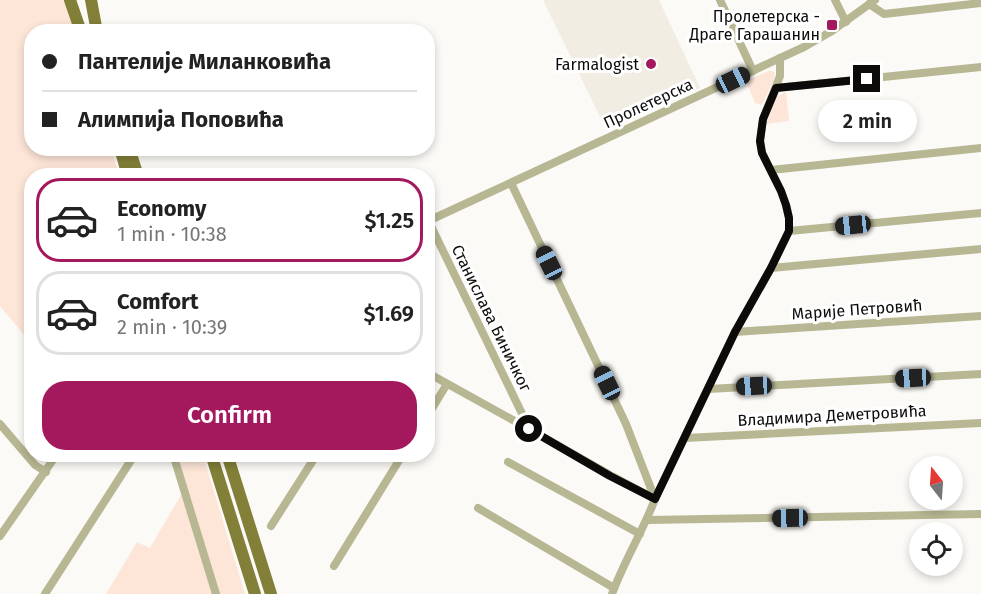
<!DOCTYPE html>
<html lang="en">
<head>
<meta charset="utf-8">
<style>
	:root { --surface:#fff; --page:#f2f2f2; --text:#222; --muted:#767676; --line:#e0e0e0; --accent:#a4185e }
	body { margin:0; font-family:"Fira Sans",sans-serif; background:var(--page); color:var(--text); height:100vh; display:flex; flex-direction:column; font-size:22px; white-space:nowrap }
	* { box-sizing:border-box; margin:0 }
	p { font-size:20px; color:var(--muted) }
	.icon { flex:none; width:33px; height:33px; fill:none; stroke:currentColor; stroke-width:2; stroke-linecap:round; stroke-linejoin:round }
	.map { position:relative; flex:1; overflow:hidden }
	.side { position:absolute; left:24px; top:168px; width:411px; height:294px; display:flex; flex-direction:column; background:var(--surface); border-radius:24px; box-shadow:0 3px 9px #0003 }
	.side>* { flex:none }
	.top-card { position:absolute; left:24px; top:24px; width:411px; height:132px; border-radius:24px; box-shadow:0 3px 9px #0003; display:grid; align-content:center; height:132px; padding:0 18px; background:var(--surface) }
	.needle { width:39px; rotate:343deg }
	.tools { position:absolute; left:909px; top:456px; display:grid; gap:12px }
	.tools a { display:grid; place-items:center; width:54px; height:54px; border-radius:50%; background:var(--surface); box-shadow:0 3px 9px #0003; font-size:30px }
	.end { position:absolute; width:27px; height:27px; margin:-14px; border:8px solid #0c0b0a; background:#fff; box-shadow:0 0 0 3px #fff }
	.from { border-radius:50% }
	.bubble { position:absolute; height:42px; border-radius:21px; background:var(--surface); box-shadow:0 3px 9px #0003; font-size:20px; font-weight:600; line-height:42px; text-align:center }
	.car { position:absolute; width:18px; height:36px; margin:-18px -9px; border-radius:8px; box-shadow:0 0 4px 2px #0007; background:linear-gradient(#222 24%,#8ab4d8 0 40%,#222 0 76%,#8ab4d8 0 86%,#222 0) }
	.top-card b { display:flex; align-items:center; gap:21px; height:57px; font-size:22px }
	.top-card b+b { border-top:2px solid var(--line) }
	.top-card i { width:15px; height:15px; background:var(--text) }
	ul { padding:10px 0 0; list-style:none }
	li { display:flex; align-items:center; gap:18px; height:84px; margin:0 12px 9px; padding:0 6px; border:3px solid var(--line); border-radius:24px }
	li div { flex:1 }
	li b { display:block; font-size:22px }
	li em { font-style:normal; font-weight:600 }
	li.active { border-color:var(--accent) }
	li>.icon { width:54px; height:54px; stroke-width:1.5 }
	.action { display:flex; gap:12px; margin-top:auto; padding:12px 18px }
	.action a { flex:1; height:69px; border-radius:24px; background:var(--accent); color:#fff; font-size:24px; font-weight:600; line-height:69px; text-align:center }
	.map>svg:first-child { display:block }
</style>
</head>
<body>
<div class="map">
<svg width="981" height="594" viewBox="0 0 981 594">
	<rect width="100%" height="100%" fill="#fbfaf6"/>
	<path fill="#f2ede3" d="M543,0h116l41,88 -93,43z"/>
	<g fill="#fde6d8">
		<path d="M0,0h64l11,31 -43,1v116l79,1 8,26 -87,1 -1,167 -31,-37z"/>
		<path d="M768,71h4l3,2 -2,8 -11,24 -7,-2 -9,-22z"/>
		<path d="M786,92l3,29 -23,3 10,-27z"/>
		<path d="M171,455h32l42,139h-139l31,-52 13,6 32,-55z"/>
	</g>
	<g fill="none" stroke-linecap="round" stroke-linejoin="round">
		<g stroke="#b8b793" stroke-width="8">
			<path d="M720,0l33,71"/>
			<path d="M835,0l11,22"/>
			<path d="M869,4l15,10 97,-11"/>
			<path d="M776,88l205,-21"/>
			<path d="M771,170l210,-22"/>
			<path d="M511,183l115,241 29,75"/>
			<path d="M428,220l101,208"/>
			<path d="M428,221l376,-174 28,-16 43,-31"/>
			<path d="M789,231l192,-18"/>
			<path d="M771,268l210,-19"/>
			<path d="M735,332l246,-16"/>
			<path d="M428,373l101,56 81,46 45,24"/>
			<path d="M708,389l273,-15"/>
			<path d="M428,415l19,-31"/>
			<path d="M0,424l35,41 11,7"/>
			<path d="M685,438l296,-15"/>
			<path d="M173,454l43,140"/>
			<path d="M508,462l132,72"/>
			<path d="M478,508l136,80"/>
			<path d="M647,520l334,-6"/>
			<path d="M271,526l46,-72"/>
			<path d="M0,536l57,-82"/>
			<path d="M334,566l69,-112"/>
			<path d="M45,594l90,-140"/>
			<path d="M612,594c12,-33 31,-63 43,-95l80,-167 36,-64 18,-37v-13l-3,-13 -5,-14 -19,-38 -2,-12 3,-22 17,-43v-18"/>
		</g>
		<g stroke="#827f38" stroke-width="12">
			<path d="M70,0l11,32"/>
			<path d="M91,0l6,32"/>
			<path d="M120,148l8,28"/>
			<path d="M129,148l9,28"/>
			<path d="M211,454l44,140"/>
			<path d="M227,454l44,140"/>
		</g>
	</g>
	<g fill="none" stroke-linecap="round" stroke-linejoin="round">
		<path stroke="#0c0b0a" stroke-width="8" d="M529,429l81,47 45,23 80,-167 36,-64 18,-37v-13l-3,-13 -5,-14 -19,-38 -2,-12 3,-22 13,-31 91,-9"/>
	</g>
	<g fill="#a4185e" stroke="#fff" stroke-width="2">
		<rect x="826" y="19" width="12" height="12" rx="3"/>
		<circle cx="651" cy="64" r="6"/>
	</g>
	<g text-anchor="middle" stroke-width="6" stroke-linejoin="round" paint-order="stroke">
		<g font-size="16" fill="#0c0b0a" stroke="#fff" text-anchor="end">
			<text x="820" y="22">Пролетерска -<tspan x="820" dy="18">Драге Гарашанин</tspan></text>
			<text x="639" y="70">Farmalogist</text>
		</g>
		<g font-size="16" fill="#0c0b0a" stroke="#fff">
			<text transform="translate(648 103) rotate(-25)" y="6">Пролетерска</text>
			<text transform="translate(857 309) rotate(-4)" y="6">Марије Петровић</text>
			<text transform="translate(492 318) rotate(64)" y="6">Станислава Биничког</text>
			<text transform="translate(832 415) rotate(-3)" y="6">Владимира Деметровића</text>
		</g>
	</g>
</svg>
<div class="tools">
<a><svg class="needle" viewBox="-14 -14 28 28"><path d="M0-13l5 13h-10z" fill="#e53935"/><path d="M0 13l5-13h-10z" fill="#767676"/></svg></a>
<a><svg class="icon" aria-label="locate" viewBox="0 0 24 24"><circle cx="12" cy="12" r="6"/><path d="M12 2v4M12 18v4M2 12h4M18 12h4"/></svg></a>
</div>
<i class="end from" style="left:529px;top:429px"></i>
<i class="end" style="left:867px;top:79px"></i>
<div class="bubble" style="left:818px;top:100px;width:99px">2 min</div>
<i class="car" style="left:733px;top:80px;rotate:65deg"></i>
<i class="car" style="left:853px;top:225px;rotate:264deg"></i>
<i class="car" style="left:549px;top:263px;rotate:334deg"></i>
<i class="car" style="left:913px;top:378px;rotate:267deg"></i>
<i class="car" style="left:607px;top:383px;rotate:334deg"></i>
<i class="car" style="left:754px;top:386px;rotate:267deg"></i>
<i class="car" style="left:790px;top:518px;rotate:269deg"></i>
<div class="top-card">
<b><i class="from"></i>Пантелије Миланковића</b>
<b><i></i>Алимпија Поповића</b>
</div>
<section class="side">
<ul>
<li class="active"><svg class="icon" aria-label="car" viewBox="0 0 24 24"><path d="M5 17H2v-5l4-1 3-4h7l3 4 3 1v5h-3M9 17h6M6 11h13"/><circle cx="7" cy="17" r="2"/><circle cx="17" cy="17" r="2"/></svg><div><b>Economy</b><p>1 min · 10:38</p></div><em>$1.25</em></li>
<li><svg class="icon" aria-label="car" viewBox="0 0 24 24"><path d="M5 17H2v-5l4-1 3-4h7l3 4 3 1v5h-3M9 17h6M6 11h13"/><circle cx="7" cy="17" r="2"/><circle cx="17" cy="17" r="2"/></svg><div><b>Comfort</b><p>2 min · 10:39</p></div><em>$1.69</em></li>
</ul>
<div class="action"><a>Confirm</a></div>
</section>
</div>
</body>
</html>
